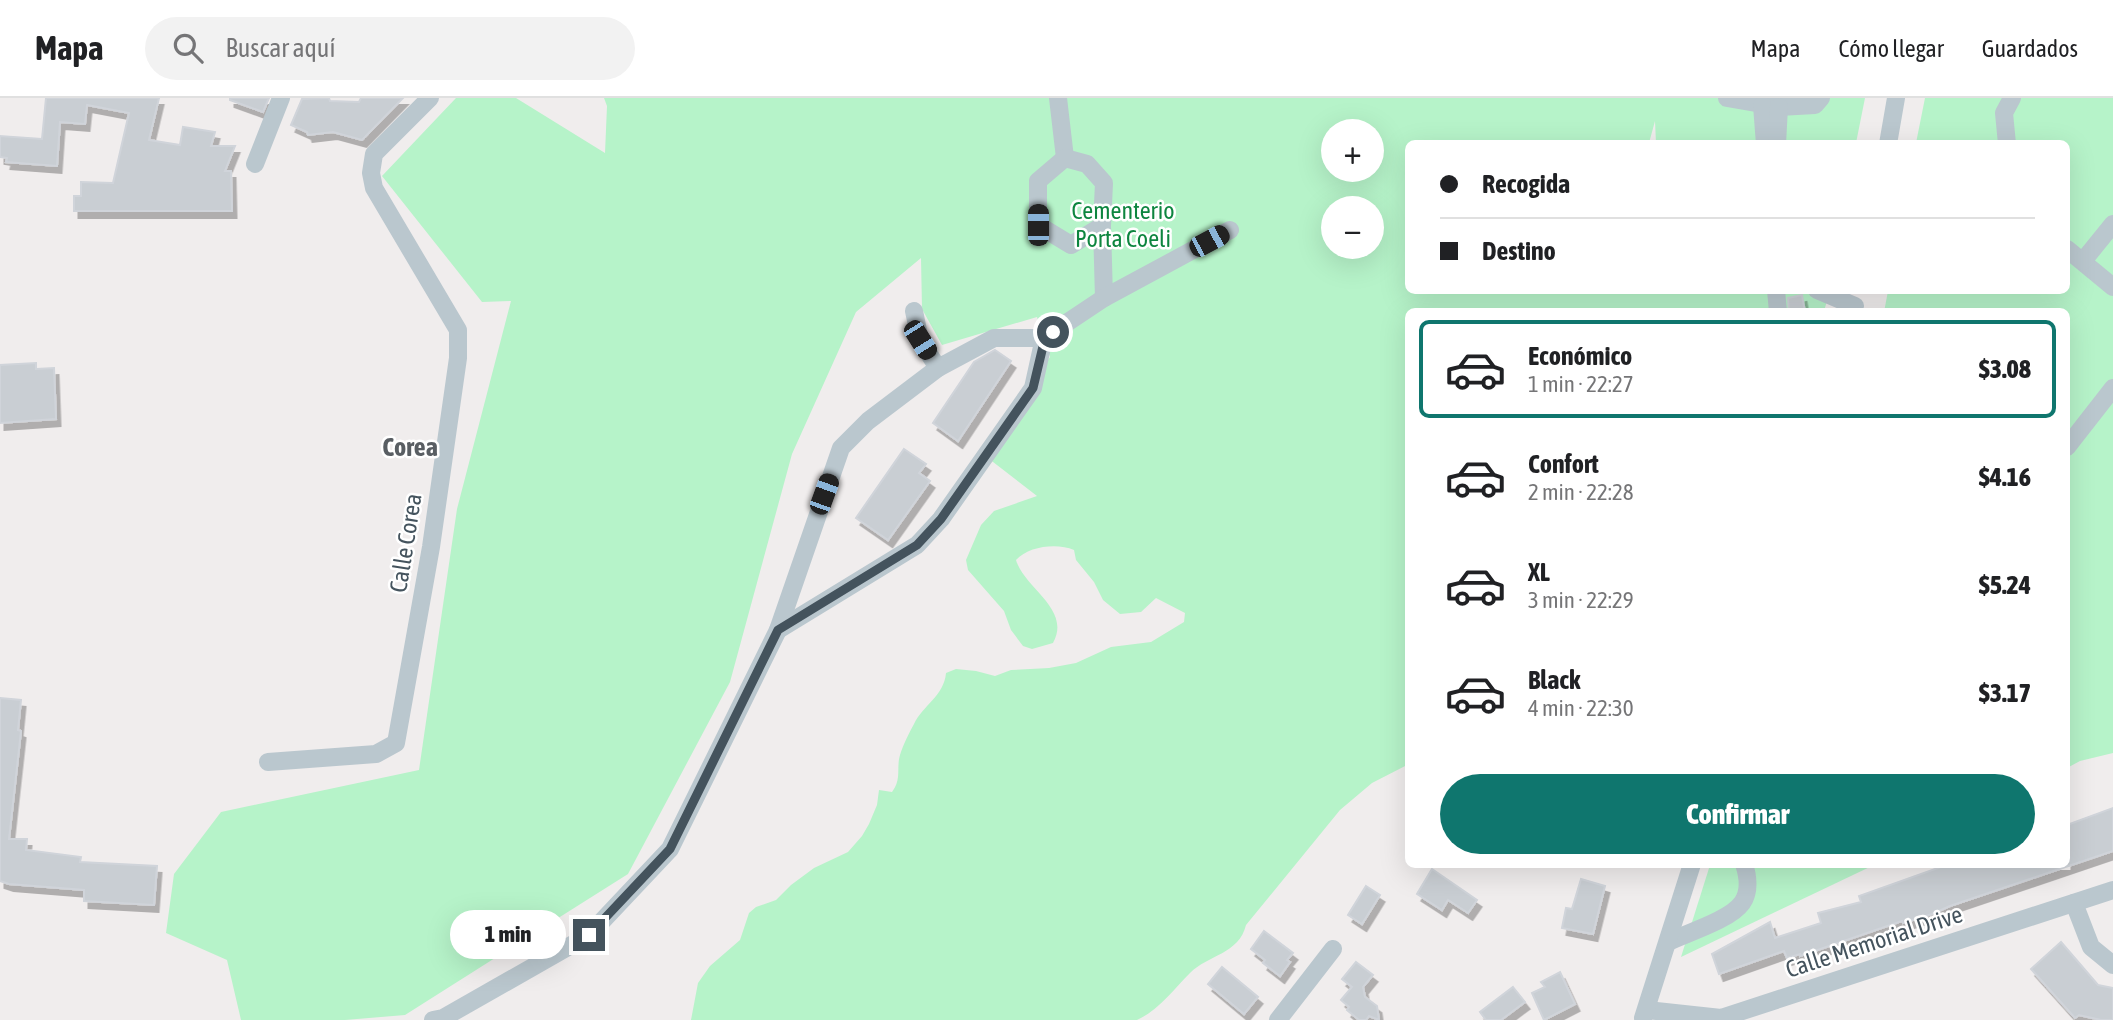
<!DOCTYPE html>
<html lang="es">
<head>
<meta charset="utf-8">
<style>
	:root { --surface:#fff; --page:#f2f2f2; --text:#202124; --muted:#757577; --line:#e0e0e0; --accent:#0f766e }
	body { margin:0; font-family:"Asap Condensed",sans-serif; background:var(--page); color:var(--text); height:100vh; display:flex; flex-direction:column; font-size:26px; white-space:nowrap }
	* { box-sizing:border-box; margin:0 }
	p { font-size:23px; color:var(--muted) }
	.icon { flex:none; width:38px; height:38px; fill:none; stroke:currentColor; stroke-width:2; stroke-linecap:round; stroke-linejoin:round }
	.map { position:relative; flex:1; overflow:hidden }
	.panel { position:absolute; left:1405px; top:210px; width:665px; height:560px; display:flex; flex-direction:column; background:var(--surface); border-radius:10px; box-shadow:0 7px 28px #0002 }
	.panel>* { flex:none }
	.guide { position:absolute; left:1405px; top:42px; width:665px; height:154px; border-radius:10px; box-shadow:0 7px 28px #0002; display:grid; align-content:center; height:154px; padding:0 35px; background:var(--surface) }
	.buttons { position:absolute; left:1321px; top:21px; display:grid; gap:14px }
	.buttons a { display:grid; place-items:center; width:63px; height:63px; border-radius:50%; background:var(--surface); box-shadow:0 7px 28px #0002; font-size:35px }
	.end { position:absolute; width:32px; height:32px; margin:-16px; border:9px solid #44535d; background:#fff; box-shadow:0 0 0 4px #fff }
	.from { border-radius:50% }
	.bubble { position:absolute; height:49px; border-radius:24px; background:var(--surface); box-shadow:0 7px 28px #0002; font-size:23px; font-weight:800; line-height:49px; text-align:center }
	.car { position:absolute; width:21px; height:42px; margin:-21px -10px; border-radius:9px; box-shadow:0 0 5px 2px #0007; background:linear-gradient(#222 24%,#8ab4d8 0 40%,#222 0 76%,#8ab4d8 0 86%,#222 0) }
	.guide b { display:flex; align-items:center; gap:24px; height:66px; font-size:26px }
	.guide b+b { border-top:2px solid var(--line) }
	.guide i { width:18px; height:18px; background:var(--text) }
	ul { padding:12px 0 0; list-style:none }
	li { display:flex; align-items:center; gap:21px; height:98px; margin:0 14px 10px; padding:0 21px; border:4px solid transparent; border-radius:10px }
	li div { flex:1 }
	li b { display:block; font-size:26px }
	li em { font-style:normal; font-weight:800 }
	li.active { border-color:var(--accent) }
	li>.icon { width:63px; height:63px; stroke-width:1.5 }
	.primary-button { display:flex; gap:14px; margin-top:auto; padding:14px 35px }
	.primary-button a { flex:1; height:80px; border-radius:42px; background:var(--accent); color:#fff; font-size:28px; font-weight:800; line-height:80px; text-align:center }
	header { display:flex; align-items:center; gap:42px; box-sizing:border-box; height:98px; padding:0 35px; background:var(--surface); border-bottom:2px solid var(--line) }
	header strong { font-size:33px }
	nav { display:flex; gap:38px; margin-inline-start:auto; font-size:24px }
	.search { width:490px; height:63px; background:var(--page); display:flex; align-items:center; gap:18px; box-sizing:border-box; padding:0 24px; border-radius:38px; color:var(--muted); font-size:26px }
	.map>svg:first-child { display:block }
</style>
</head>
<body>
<header>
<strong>Mapa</strong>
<div class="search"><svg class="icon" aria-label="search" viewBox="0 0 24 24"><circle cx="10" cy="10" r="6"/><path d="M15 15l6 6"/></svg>Buscar aquí</div>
<nav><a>Mapa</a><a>Cómo llegar</a><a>Guardados</a></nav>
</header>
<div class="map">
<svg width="2113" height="922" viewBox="0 0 2113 922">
	<defs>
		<filter id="shadow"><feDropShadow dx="4.5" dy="7" stdDeviation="0" flood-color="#0004"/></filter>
	</defs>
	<rect width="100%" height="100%" fill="#f0eded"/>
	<g fill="#b6f3c9" fill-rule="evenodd">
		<path d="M456,0h60l89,55 2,-47 -3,-8h1261l-9,45h-200l-1,-22 -6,22 -240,1v146l421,1 -6,20 -415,1v452l-37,19 -32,27 -94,115c-7,29 -38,30 -56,48 -17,17 -31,37 -53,47h-446l7,-37 12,-17 30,-26 9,-27 7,-6 20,-7 15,-15 23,-17 34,-16 14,-16 7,-12 8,-19 2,-15 13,2c10,-13 4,-23 8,-37 3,-10 9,-22 14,-31 9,-19 30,-28 32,-51l10,-4 20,2 19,5 16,-6 38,-2 27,-5 35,-16 40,-5 33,-20 1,-9 -29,-15 -15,14 -21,2 -17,-14 -9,-18 -18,-22 -2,-10c-17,-7 -45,-4 -58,10 8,28 56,49 37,83l-21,6 -9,-3 -12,-16 -7,-19 -36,-41 -2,-10 15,-35 13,-14 43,-15 -53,-41 66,-98 -13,-40 -95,28 -20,-36 -1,-51 -65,54 -64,142 -62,228 -102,192 -223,141 -60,5h-104l-14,-60 -61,-27 8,-59 47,-62 198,-42 38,-261 54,-208 -29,1 -100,-126zM1334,33h38v39h-38zM1334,110h38v39h-38z"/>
		<path d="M1925,0h188v655l-33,8 -13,7v-456h-183l4,-21 179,-1v-146l-151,-1z"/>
		<path d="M1710,767h164l-193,92z"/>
	</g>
	<g fill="#c9ced3" stroke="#d0d4da" stroke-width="2" filter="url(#shadow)">
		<path d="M46,0h113l-10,42 31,5 3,-18 32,5 -4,14h24l-10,25h6l1,40h-158v-15h7v-14l32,1 16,-70 -42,-8 -2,19 -25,-2 -3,44 -51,-4 1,-4 -7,-1v-21l42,3z"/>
		<path d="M230,0h39l-6,14 -33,-12z"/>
		<path d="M329,0l1,3 29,1 2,-4h42l-41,42 -29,-8 -25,3 -1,-3 -16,-7 11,-26z"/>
		<path d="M1802,197l3,17h-16l-1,-14z"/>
		<path d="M995,252l16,11 -53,80 -25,-18 41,-61z"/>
		<path d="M36,265v6l18,-1 2,51 -56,4v-58z"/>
		<path d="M904,351l22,15 -7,9 11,8 -42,59 -32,-22z"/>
		<path d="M0,600l21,2 -3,30 3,1 -12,108h18l-1,11 55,7 -1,5 77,4 -3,39 -70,-4v-11l-75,-6 -9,-3z"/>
		<path d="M2113,710v43l-163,55 -18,8 -29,9 -1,-2 -102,35v-2l-13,4 -3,-7 -65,23 -7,-20 58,-32 5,16 46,-15 -3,-10 43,-11 -2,-6 90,-32h118v-39z"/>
		<path d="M1432,771l45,31 -9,13 -20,-13 -6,10 -25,-16z"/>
		<path d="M1581,781l24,7 -12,48 -31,-6 4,-20 6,1z"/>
		<path d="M1366,788l14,9 -18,29 -14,-9z"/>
		<path d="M1264,833l29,22 -6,7 3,2 -10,14 -17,-13 2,-3 -14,-11z"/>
		<path d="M2061,844l37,43 15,3v32h-12l-22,-5 -4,3 -44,-49z"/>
		<path d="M1356,864l17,13 -10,12 2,10 12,9 2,14 -10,-4 -3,4h-7l-12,-10 2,-3 -8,-7 11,-13 -10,-8z"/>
		<path d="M1222,869l36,30 -14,17 -36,-30z"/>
		<path d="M1560,874l15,32 -31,16 -12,-27 13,-6 -4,-5z"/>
		<path d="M1513,889l12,15 -24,18h-15l-6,-8z"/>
	</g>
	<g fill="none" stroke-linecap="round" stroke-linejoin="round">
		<g stroke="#bac7ce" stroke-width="18">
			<path d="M1058,0l7,60"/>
			<path d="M1727,0l52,9 36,-2 6,-7"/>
			<path d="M1762,7l3,39"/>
			<path d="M1777,46l2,-37"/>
			<path d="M1888,46l8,-46"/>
			<path d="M2007,46l-3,-31 8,-15"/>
			<path d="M1065,60l22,6 17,19 -2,43 -31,19 -33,-20v-44z"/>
			<path d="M255,66l26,-66"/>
			<path d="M1102,128l2,72"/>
			<path d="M2067,151l46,38"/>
			<path d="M2083,163l30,-37"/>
			<path d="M1776,192l2,22"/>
			<path d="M1817,192l38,16"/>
			<path d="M938,270l56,-30h50"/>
			<path d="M2067,349l46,-59"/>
			<path d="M778,532l139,-85 24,-26 92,-131 11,-50 60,-40 126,-68"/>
			<path d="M268,664l108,-8 20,-11 35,-196 27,-189v-28l-84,-142 -3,-15 3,-19 56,-56"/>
			<path d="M2074,805l17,44 22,18"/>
			<path d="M1668,844c19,-9 62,-22 74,-39 8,-11 6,-27 2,-39"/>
			<path d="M1647,912l74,8 392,-128"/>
			<path d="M1643,920l49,-154"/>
			<path d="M433,922l10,-2 146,-83 81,-86 108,-219 63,-182 27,-27 70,-53 -18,-28 -6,-29"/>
			<path d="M1278,922l55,-71"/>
		</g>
	</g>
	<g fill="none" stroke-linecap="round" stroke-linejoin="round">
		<path stroke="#44535d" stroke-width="9" d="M589,837l81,-86 108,-219 139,-85 24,-26 92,-131 12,-50 8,-6"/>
	</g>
	<g text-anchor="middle" stroke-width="5" stroke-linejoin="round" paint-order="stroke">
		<g font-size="24" fill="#0d853f" stroke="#fff">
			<text x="1123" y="121">Cementerio<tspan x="1123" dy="28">Porta Coeli</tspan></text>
		</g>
		<g font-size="24" fill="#44535d" stroke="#fff">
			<text transform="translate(406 445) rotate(-81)" y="8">Calle Corea</text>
			<text transform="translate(1874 844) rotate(-18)" y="8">Calle Memorial Drive</text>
		</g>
		<g font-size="26" font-weight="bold" fill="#595e63" stroke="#fff">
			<text x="410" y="358">Corea</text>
		</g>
	</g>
</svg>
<div class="buttons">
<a>+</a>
<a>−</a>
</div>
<i class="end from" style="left:1053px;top:234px"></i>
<i class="end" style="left:589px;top:837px"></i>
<div class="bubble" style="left:450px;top:812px;width:116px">1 min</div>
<i class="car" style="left:1038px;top:127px;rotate:0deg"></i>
<i class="car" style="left:1209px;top:143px;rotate:62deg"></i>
<i class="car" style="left:920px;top:242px;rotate:148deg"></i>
<i class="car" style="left:824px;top:396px;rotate:20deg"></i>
<div class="guide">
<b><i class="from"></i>Recogida</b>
<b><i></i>Destino</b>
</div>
<section class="panel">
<ul>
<li class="active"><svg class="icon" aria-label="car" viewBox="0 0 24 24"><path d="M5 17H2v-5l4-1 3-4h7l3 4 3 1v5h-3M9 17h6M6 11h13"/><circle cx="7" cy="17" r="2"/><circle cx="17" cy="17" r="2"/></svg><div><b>Económico</b><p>1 min · 22:27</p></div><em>$3.08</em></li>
<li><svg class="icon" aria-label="car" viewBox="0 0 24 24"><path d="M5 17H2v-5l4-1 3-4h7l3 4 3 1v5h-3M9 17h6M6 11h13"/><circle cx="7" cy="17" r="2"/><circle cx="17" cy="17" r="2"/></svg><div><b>Confort</b><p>2 min · 22:28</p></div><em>$4.16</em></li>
<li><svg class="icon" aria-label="car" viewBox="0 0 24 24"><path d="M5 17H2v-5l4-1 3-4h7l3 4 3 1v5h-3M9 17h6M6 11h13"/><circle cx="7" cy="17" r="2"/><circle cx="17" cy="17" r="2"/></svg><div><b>XL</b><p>3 min · 22:29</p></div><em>$5.24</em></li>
<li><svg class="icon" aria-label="car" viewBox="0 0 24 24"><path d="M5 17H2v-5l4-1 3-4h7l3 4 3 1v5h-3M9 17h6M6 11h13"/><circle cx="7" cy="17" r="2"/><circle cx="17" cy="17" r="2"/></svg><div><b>Black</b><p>4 min · 22:30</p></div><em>$3.17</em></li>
</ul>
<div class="primary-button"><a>Confirmar</a></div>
</section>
</div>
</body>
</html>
